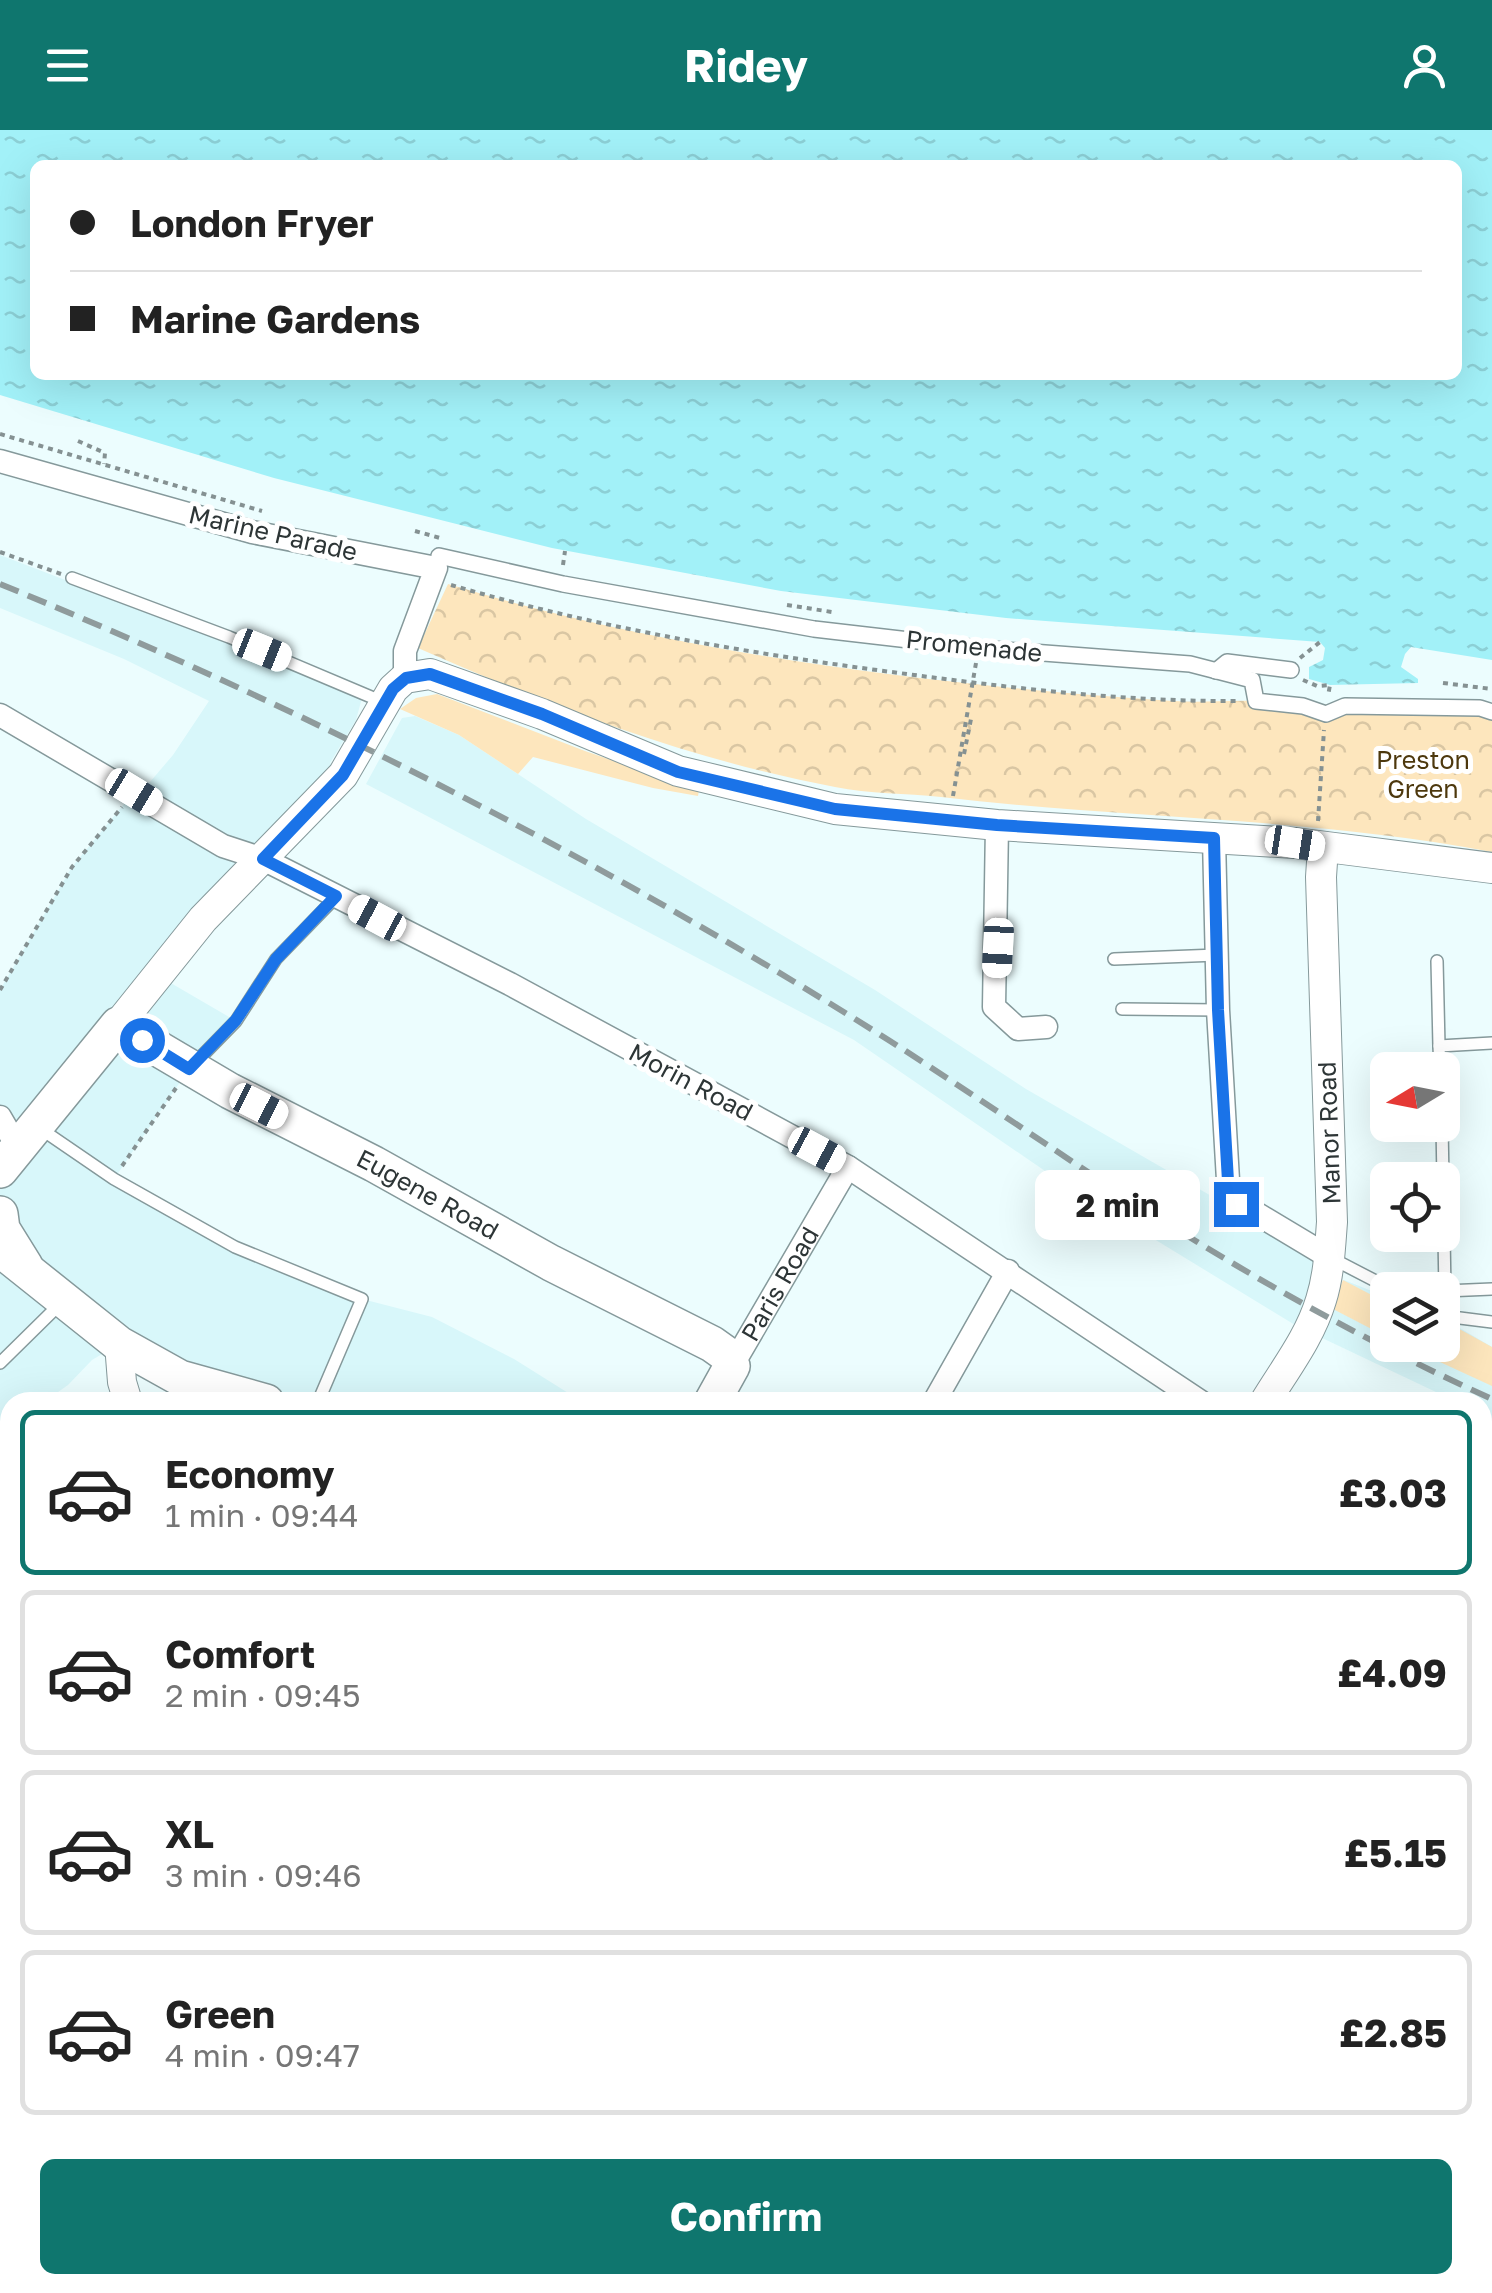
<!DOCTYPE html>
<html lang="en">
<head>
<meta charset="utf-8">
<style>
	:root { --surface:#fff; --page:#f6f6f6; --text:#222; --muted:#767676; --line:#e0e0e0; --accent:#0f766e }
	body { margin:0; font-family:"Golos Text",sans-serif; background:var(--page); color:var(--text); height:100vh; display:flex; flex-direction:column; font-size:38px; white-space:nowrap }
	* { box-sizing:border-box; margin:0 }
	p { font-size:32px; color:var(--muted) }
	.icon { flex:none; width:55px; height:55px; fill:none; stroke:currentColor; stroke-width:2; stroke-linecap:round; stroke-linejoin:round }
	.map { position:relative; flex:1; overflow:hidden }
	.drawer { position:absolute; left:0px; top:1262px; width:1492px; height:902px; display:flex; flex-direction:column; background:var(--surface); border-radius:30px 30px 0 0; box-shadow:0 10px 40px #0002 }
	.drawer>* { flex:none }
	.guide { position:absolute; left:30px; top:30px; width:1432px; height:220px; border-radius:15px; box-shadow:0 10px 40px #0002; display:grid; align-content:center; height:220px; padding:0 40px; background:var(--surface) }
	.needle { width:65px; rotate:260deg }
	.fabs { position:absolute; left:1370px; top:922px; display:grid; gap:20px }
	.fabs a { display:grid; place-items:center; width:90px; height:90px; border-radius:15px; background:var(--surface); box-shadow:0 10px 40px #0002; font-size:50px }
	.end { position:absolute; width:45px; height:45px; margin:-22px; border:12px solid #1a73e8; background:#fff; box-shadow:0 0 0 5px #fff }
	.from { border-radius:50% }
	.bubble { position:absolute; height:70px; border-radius:15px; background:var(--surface); box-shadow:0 10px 40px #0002; font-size:32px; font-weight:700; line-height:70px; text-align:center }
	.car { position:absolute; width:30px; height:60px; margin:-30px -15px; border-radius:12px; box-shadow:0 0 8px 2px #0007; background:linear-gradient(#fff 24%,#345 0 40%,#fff 0 76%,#345 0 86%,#fff 0) }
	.guide b { display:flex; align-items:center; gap:35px; height:95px; font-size:38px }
	.guide b+b { border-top:2px solid var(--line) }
	.guide i { width:25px; height:25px; background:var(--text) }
	ul { padding:18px 0 0; list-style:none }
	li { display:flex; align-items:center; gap:30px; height:165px; margin:0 20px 15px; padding:0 20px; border:5px solid var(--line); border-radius:15px }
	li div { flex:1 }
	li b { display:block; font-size:38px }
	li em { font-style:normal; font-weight:700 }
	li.active { border-color:var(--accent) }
	li>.icon { width:90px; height:90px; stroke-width:1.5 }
	.primary-button { display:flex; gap:20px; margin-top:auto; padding:20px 40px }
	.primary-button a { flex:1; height:115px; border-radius:15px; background:var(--accent); color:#fff; font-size:40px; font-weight:700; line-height:115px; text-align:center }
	header { display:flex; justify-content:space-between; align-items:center; height:130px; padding:0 40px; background:var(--accent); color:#fff; font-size:45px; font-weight:700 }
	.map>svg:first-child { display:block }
</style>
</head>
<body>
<header><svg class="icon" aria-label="menu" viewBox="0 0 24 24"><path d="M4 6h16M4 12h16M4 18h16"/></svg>Ridey<svg class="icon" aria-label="person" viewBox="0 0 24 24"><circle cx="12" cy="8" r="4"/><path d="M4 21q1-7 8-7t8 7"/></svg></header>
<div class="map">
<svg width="1492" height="2163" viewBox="0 0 1492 2163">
	<defs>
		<pattern id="forest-firs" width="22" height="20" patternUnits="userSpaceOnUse" patternTransform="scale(2.5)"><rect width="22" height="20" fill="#d7b983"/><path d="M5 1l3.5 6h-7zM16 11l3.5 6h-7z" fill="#af976c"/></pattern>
		<pattern id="park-crowns" width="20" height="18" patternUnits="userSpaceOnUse" patternTransform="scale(2.5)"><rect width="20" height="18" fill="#fde6bd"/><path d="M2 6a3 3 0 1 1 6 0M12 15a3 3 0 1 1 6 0" fill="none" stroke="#d9c6a3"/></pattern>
		<pattern id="water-ripples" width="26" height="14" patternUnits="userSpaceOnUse" patternTransform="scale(2.5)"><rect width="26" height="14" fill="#a2f1f8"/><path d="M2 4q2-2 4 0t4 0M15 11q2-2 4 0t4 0" fill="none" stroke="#8ccfd5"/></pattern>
	</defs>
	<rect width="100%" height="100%" fill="#ecfdfe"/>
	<g fill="#d8f7fa">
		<path d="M0,425l363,139 -7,26 -26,43 13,12 -186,200 79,46 -47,48 -75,110 121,68 127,52 70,18 82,42 59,37 -2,6h-305l-147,-58 -27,16 -24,25 -24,17h-34v25l-10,8v-445l72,-123 62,-75 16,-10 23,-27 36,-54 -85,-42 -124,-51z"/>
		<path d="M415,586l44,19 127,84 289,171 151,99 291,168 -5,27 -17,41 -231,-141 -210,-144 -488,-256 36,-66z"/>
		<path d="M1344,1150l43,17 1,48h54l1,-27 49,29v71l-9,-4 -1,-12h-25l-137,-65z"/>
		<path d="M1482,1696l10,6v236l-10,-3z"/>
	</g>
	<g fill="#fde6bd">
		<path d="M437,564l148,57 114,39 -1,6 -45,-8 -120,-31 -15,17 -59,-39 -59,-26 16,-11z"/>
		<path d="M1343,1150l44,23v34l-56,-29z"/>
		<path d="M1443,1190l49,27v39l-89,-41h39z"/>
	</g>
	<g fill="url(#forest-firs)">
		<path d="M1492,2136v27h-100l-1,-8h91l1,-18z"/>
		<path d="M959,2155h366l-53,8h-310z"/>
	</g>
	<path fill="url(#park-crowns)" d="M448,454c232,70 484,101 725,117 28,2 56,-1 84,0 78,4 157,8 235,11v140c-181,-35 -368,-33 -551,-55 -35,-4 -72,-3 -106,-10 -144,-27 -283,-80 -417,-139z"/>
	<path fill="url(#water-ripples)" fill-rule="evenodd" d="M0,0h1492v530l-81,-13 -6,7 -4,13 17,12v4l-88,2 -21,-6v-12l14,-7 2,-12 -5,-6 -314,-24 -225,-27 -229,-43 -278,-70 -274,-83zM35,35h1423v210h-1423z"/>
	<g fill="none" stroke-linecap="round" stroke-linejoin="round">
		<g stroke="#85999b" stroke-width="14">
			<g id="service">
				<path d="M72,448l157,59 154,65"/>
				<path d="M1114,829l103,-4"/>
				<path d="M1437,831l2,85"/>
				<path d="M1122,879l96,1"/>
				<path d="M194,934l42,-43 40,-62 60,-62"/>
				<path d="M1440,940l-1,-24 53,-3"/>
				<path d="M1442,995l3,166 -3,21"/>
				<path d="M38,997l76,52 121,68 127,52 -44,103"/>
				<path d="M1333,1129l60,31"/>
				<path d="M1445,1161l47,-2"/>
				<path d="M1452,1187l40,5"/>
				<path d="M0,1233l61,-60"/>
				<path d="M1482,1953l10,-18"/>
				<path d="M480,2155l6,8"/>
			</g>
		</g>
		<g stroke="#85999b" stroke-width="18">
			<g id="pedestrian">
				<path d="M439,426l124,28 251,45 164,19 212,16 62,16 4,21 47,5 23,8 19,-8 135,2 12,4"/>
				<path d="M1216,541l11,-9 64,8"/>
			</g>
		</g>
		<g stroke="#85999b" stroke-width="25">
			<g id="minor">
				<path d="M0,331l252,71 184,36 -31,83v27"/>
				<path d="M0,585l223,131 40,13 247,125 338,183 353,235"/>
				<path d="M997,695l-3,182 24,22 28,-2"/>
				<path d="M1214,708l4,172 11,187 100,60"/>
				<path d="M0,987l18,31"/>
				<path id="s1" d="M732,1236l116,-199"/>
				<path d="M934,1272l74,-131"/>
				<path d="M1482,1444l10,6"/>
				<path d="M0,1822l10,-7"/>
				<path d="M0,2016h10"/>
				<path d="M315,2155l10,8"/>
				<path d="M1385,2155l1,8"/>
				<path d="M172,2163l28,-8"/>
			</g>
		</g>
		<g stroke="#85999b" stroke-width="30">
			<g id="tertiary">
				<path d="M119,1214l3,38 6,20"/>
				<path d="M0,1523l10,-4"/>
				<path d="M774,2155l8,8"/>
				<path d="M727,2163l5,-8"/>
			</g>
		</g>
		<g stroke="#85999b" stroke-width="32">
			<g id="secondary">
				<path d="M118,895l85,-106 140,-144 50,-86 12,-11 25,-4 112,40 136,57 157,38 162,16 298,18 197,25"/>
				<path d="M1265,1272c20,-33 45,-65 56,-102 8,-25 9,-52 11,-78l-11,-345 2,-30"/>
			</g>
		</g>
		<g stroke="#85999b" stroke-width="38">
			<g id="primary">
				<path id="s2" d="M0,1040l118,-145 112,66 144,73 177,99 161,81 14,10 6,12 -20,36"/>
				<path d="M0,1084l2,15 23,37"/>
				<path d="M0,1119l119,95 61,34 86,24"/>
				<path d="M1482,2026l10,3"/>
			</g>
		</g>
		<g stroke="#859192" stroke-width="4" stroke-dasharray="5 5" stroke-linecap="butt">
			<path d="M0,304l262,77"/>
			<path d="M78,311l27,12 -1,11"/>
			<path d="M415,401l25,7"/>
			<path d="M0,422l61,22"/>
			<path d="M563,435l2,-14"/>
			<path d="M451,455c147,43 296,68 448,88 113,15 228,29 341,28"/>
			<path d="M787,475l45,7"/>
			<path d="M1300,528l20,-16"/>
			<path d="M1303,550l14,6 13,-1 -2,11"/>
			<path d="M1443,553l49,6"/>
			<path d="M964,624l7,-35 -4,-1"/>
			<path d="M953,666l23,-133"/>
			<path d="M1318,691l6,-91"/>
			<path d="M0,860l72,-123 50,-60"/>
			<path d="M122,1036l54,-78"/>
			<path d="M994,2155l2,8"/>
			<path d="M1111,2155l1,8"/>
			<path d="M1142,2155l8,8"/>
			<path d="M1242,2163l55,-8"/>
		</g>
		<use href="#service" stroke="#fff" stroke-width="11"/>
		<use href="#pedestrian" stroke="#fff" stroke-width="15"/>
		<use href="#minor" stroke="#fff" stroke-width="22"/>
		<use href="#tertiary" stroke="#fff" stroke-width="28"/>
		<use href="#secondary" stroke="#fff" stroke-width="30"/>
		<use href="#primary" stroke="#fff" stroke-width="35"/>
		<path stroke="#8f9b9c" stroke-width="6" stroke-dasharray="20 10" stroke-linecap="butt" d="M0,454c308,126 609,279 890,457 77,49 152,101 228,151 120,78 244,148 374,207"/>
	</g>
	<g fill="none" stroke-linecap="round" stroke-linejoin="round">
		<path stroke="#1a73e8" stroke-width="12" d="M142,910l47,29 47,-49 40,-61 60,-63 -73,-37 80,-84 50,-86 13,-11 24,-4 112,40 136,58 157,37 162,16 217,13 4,172 11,188 7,6"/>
	</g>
	<g text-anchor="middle" stroke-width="10" stroke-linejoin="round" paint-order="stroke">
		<g font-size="25" fill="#2d3536" stroke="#fff">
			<text transform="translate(273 403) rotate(13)" y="9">Marine Parade</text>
			<text transform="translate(974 516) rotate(6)" y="9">Promenade</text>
			<text transform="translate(691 952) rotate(28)" y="9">Morin Road</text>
			<text transform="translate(1329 1003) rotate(-92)" y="9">Manor Road</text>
			<text dy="9" stroke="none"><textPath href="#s2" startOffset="540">Eugene Road</textPath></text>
			<text dy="9" stroke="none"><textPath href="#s1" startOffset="95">Paris Road</textPath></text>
		</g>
		<g font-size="25" fill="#4d380d" stroke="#fff">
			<text x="1423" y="639">Preston<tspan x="1423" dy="29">Green</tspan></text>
		</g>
	</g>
</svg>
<div class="fabs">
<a><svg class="needle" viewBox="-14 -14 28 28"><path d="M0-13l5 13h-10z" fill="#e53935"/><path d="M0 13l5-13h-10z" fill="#767676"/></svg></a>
<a><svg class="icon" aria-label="locate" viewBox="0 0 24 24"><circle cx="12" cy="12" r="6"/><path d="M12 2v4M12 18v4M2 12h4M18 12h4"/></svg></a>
<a><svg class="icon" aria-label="layers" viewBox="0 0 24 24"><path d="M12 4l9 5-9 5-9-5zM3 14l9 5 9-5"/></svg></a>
</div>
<i class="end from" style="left:142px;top:910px"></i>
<i class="end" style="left:1236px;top:1074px"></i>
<div class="bubble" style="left:1035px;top:1040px;width:165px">2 min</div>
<i class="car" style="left:262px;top:520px;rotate:112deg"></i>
<i class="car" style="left:134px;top:662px;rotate:121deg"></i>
<i class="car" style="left:1295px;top:713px;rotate:99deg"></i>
<i class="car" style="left:377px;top:788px;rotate:298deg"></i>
<i class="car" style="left:998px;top:818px;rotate:183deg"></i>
<i class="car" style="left:259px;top:976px;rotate:117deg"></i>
<i class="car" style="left:817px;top:1020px;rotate:118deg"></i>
<div class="guide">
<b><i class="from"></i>London Fryer</b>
<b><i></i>Marine Gardens</b>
</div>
<section class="drawer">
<ul>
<li class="active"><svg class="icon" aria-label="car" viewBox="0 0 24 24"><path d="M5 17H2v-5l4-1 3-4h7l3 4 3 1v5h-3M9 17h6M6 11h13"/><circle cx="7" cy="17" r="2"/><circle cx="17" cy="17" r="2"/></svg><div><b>Economy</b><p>1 min · 09:44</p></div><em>£3.03</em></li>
<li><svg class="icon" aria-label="car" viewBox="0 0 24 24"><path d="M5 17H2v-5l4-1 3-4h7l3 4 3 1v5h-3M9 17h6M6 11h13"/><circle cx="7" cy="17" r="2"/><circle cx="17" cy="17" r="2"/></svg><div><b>Comfort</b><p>2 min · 09:45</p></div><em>£4.09</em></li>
<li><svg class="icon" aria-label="car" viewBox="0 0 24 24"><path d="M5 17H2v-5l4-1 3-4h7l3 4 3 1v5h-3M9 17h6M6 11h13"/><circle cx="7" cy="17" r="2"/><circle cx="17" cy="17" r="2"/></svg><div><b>XL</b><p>3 min · 09:46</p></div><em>£5.15</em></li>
<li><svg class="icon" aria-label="car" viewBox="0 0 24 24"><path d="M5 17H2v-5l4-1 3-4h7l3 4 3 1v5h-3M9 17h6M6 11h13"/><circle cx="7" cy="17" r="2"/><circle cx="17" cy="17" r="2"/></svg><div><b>Green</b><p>4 min · 09:47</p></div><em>£2.85</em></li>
</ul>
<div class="primary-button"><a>Confirm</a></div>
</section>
</div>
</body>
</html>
